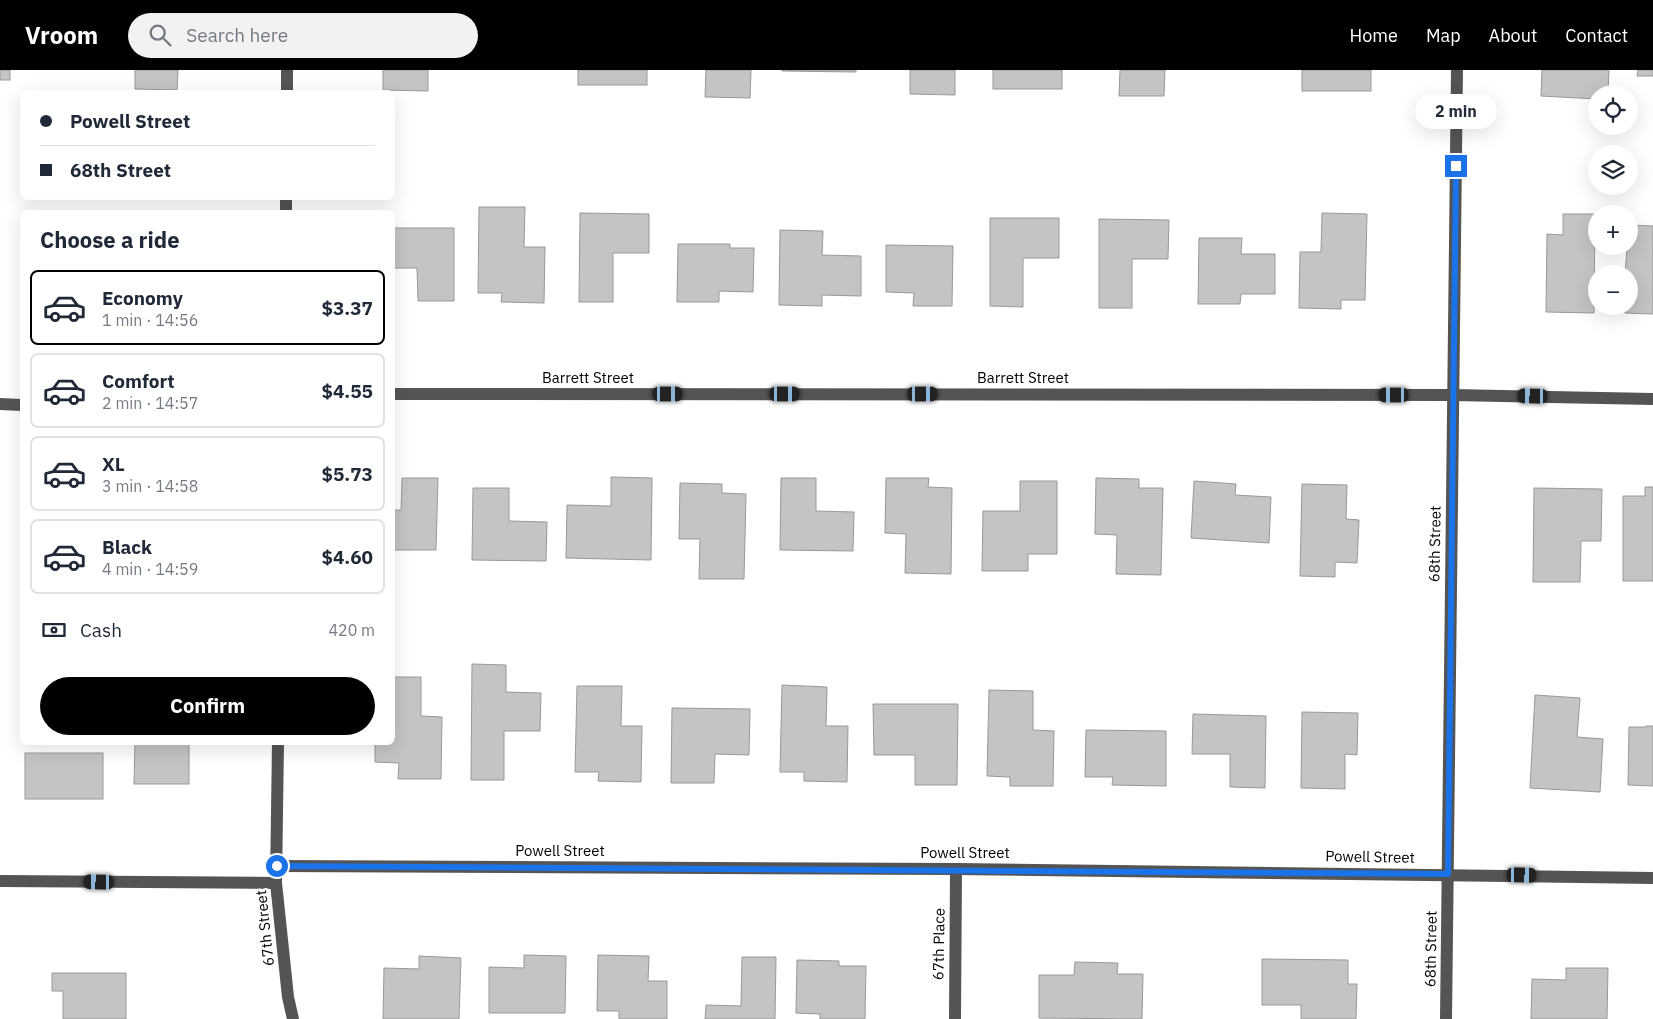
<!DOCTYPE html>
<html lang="en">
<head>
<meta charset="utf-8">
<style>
	:root { --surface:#fff; --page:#f2f2f3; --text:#1f2937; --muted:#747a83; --line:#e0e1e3; --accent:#000 }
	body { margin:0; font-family:"IBM Plex Sans",sans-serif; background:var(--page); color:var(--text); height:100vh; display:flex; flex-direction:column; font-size:19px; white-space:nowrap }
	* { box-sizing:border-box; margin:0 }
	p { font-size:16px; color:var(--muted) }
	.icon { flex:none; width:28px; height:28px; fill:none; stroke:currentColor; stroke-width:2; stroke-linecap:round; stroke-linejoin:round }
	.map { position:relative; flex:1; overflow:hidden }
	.panel { position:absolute; left:20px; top:140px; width:375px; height:535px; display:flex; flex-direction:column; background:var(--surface); border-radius:8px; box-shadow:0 5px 20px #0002 }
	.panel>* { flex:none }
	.top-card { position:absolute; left:20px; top:20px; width:375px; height:110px; border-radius:8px; box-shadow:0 5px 20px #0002; display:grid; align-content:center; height:110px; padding:0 20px; background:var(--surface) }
	.buttons { position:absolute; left:1588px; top:15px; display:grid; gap:10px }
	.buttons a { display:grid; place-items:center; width:50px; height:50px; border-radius:50%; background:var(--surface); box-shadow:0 5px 20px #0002; font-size:25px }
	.end { position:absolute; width:22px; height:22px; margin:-11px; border:6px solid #1a73e8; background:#fff; box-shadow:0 0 0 2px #fff }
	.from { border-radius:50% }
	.bubble { position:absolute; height:35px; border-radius:18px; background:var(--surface); box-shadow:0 5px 20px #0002; font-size:16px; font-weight:700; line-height:35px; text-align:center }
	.car { position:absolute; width:15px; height:30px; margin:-15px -8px; border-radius:6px; box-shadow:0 0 4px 1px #0007; background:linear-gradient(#222 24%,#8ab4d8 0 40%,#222 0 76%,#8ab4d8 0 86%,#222 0) }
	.top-card b { display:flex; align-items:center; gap:18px; height:48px; font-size:19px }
	.top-card b+b { border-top:1px solid var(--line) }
	.top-card i { width:12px; height:12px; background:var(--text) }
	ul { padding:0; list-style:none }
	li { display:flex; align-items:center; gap:15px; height:75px; margin:0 10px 8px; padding:0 10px; border:2px solid var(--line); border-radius:8px }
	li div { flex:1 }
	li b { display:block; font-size:19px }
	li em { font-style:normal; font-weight:700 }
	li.current { border-color:var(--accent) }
	li>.icon { width:45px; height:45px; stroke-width:1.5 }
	h2 { padding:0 20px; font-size:22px; line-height:60px }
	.pay { display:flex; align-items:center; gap:12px; height:55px; padding:0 20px; font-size:19px }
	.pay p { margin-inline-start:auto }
	.primary-button { display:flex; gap:10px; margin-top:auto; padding:10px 20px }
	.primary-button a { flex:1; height:58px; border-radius:30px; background:var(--accent); color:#fff; font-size:20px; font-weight:700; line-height:58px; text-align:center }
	header { display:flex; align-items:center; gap:30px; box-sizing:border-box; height:70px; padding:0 25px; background:var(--accent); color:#fff }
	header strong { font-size:24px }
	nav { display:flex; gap:28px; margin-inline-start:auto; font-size:18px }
	.search { width:350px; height:45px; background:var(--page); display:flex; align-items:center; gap:12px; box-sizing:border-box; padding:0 18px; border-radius:28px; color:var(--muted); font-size:19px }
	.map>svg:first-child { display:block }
</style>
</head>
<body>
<header>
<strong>Vroom</strong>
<div class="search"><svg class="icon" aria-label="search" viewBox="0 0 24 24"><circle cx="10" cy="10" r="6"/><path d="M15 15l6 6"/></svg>Search here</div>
<nav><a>Home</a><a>Map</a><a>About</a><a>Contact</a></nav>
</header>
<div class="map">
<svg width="1653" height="949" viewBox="0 0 1653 949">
	<rect width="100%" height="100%" fill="#fff"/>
	<g fill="#c4c4c4" stroke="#989898">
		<rect x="0" y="0" width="10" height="10"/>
		<path d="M135,0h43l-1,20 -42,-1z"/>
		<path d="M383,0h45v21l-45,-1z"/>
		<rect x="578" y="0" width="69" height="15"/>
		<path d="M706,0h45l-1,28 -45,-1z"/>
		<path d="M782,0h74v2l-74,-1z"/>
		<path d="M910,0h45v25l-45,-1z"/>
		<rect x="993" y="0" width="69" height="19"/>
		<path d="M1120,0h45l-1,26h-45z"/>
		<rect x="1302" y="0" width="69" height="21"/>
		<path d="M1542,0h67l-1,24h-12v5l-55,-3z"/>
		<path d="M1638,0h15v6h-16z"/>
		<path d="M479,137h46l-1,40h21l-1,56 -43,-1 1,-9h-24z"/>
		<path d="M580,143l69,1v39h-36v49h-34z"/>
		<path d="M1322,143l45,1 -2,86h-24v9l-42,-1 1,-56h21z"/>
		<path d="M1563,144h32l-1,99 -48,-1 1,-78 16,1z"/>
		<path d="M990,148h69v40h-36v49l-33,-1z"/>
		<path d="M1099,149l70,1 -1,39h-36v49h-33z"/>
		<path d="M1629,155l24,1v88l-28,-1v-7h4v-32h-4z"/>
		<path d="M392,158h62v73h-36l-1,-33h-25z"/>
		<path d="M780,160l43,1 -1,24 39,1v40l-39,-1v11l-43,-1z"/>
		<path d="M1199,168h43l-1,16h34v40h-34l-1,10h-42z"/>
		<path d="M678,174h52v4h24l-1,44 -34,-1v11h-42z"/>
		<path d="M886,175l67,1 -1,60h-39l1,-13 -28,-1z"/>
		<path d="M611,407l41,1 -1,82 -85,-2 1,-53 44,1z"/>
		<path d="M402,408h36l-2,72h-44v-40h9z"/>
		<path d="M781,408h35v33l38,1 -1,39 -73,-1z"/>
		<path d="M886,408h43l-1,9 24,1 -1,86 -46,-1 1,-39 -21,-1z"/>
		<path d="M1096,408l43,1v9h24l-2,87 -45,-1 1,-39 -22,-1z"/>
		<path d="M1020,411h37v73h-29v17h-46l1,-60h37z"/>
		<path d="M1194,411l42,3 -1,11 36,2 -2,46 -78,-5z"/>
		<path d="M680,413l42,1v9l24,1 -2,85h-45l1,-40h-21z"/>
		<path d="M1302,414l45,1 -1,34 13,1 -2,43 -22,-1v15l-35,-1z"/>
		<path d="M1645,417h8v94h-30v-85h22z"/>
		<path d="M473,418h36v33l38,1 -1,39 -74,-1z"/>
		<path d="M1534,418l68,1 -1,52h-20l-1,41h-47z"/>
		<path d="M472,594l34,1v27l35,1 -1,38h-36v49h-33z"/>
		<path d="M392,607h29v39l21,1 -1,62h-43l1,-16 -24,-1v-20h17z"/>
		<path d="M782,615l45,2 -1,39h22l-1,56 -43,-1v-9h-24z"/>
		<path d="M577,616h45l-1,40h21l-1,56 -43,-1 1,-9h-24z"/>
		<path d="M989,620l44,1v39l21,1 -1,55h-43v-9l-23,-1z"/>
		<path d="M1535,625l45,3 -3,39 26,2 -3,53 -70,-4z"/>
		<path d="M873,634h85l-1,81h-42v-30h-41z"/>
		<path d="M672,638l78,1 -1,46 -34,-1 -1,29h-43z"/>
		<path d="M1302,642l56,1 -1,42 -12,-1v35l-44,-1z"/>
		<path d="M1193,644l73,2 -1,72 -35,-1v-33h-38z"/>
		<path d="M1646,656h7v60l-25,-1 1,-58h17z"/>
		<path d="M1086,660l80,1v55l-54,-1 1,-8h-28z"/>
		<path d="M135,672h54v42h-55z"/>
		<rect x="25" y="683" width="78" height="46"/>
		<path d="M524,885l42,1 -1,57h-76v-46l35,1z"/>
		<path d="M598,885l51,1 -1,25h19v38h-48v-8h-22z"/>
		<path d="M419,886l42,2 -2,61h-76l1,-51 35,1z"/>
		<path d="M742,887h34l-1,62h-70l1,-14 35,1z"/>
		<path d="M1262,889l86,1v24h9l-1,35h-55v-14h-39z"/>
		<path d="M797,890l42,1v5h27l-1,53h-45v-5l-24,-1z"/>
		<path d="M1075,892l43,1 -1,11h26l-1,45 -103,-1v-43h35z"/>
		<path d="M1566,898h42l-1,51h-76l1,-40 34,1z"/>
		<path d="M52,903h74v46h-63v-28h-11z"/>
	</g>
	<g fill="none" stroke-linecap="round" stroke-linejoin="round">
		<g stroke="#545454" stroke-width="12">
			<path d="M287,22v-22"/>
			<path d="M286,142v-14"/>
			<path d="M392,324l1061,1 200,4"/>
			<path d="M0,334l22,1"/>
			<path d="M278,672l-2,141 12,114 5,22"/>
			<path d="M277,796l679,3 697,9"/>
			<path d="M0,811l276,2"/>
			<path d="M955,949l1,-150"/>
			<path d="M1446,949l11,-949"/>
		</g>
	</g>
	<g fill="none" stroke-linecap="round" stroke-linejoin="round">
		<path stroke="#1a73e8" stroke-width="6" d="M277,796l1171,8 8,-708"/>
	</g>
	<g text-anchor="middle" stroke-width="4.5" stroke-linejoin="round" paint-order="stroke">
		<g font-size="15" fill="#000" stroke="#fff">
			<text x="588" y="313">Barrett Street</text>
			<text x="1023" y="313">Barrett Street</text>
			<text transform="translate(1435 474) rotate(-89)" y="5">68th Street</text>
			<text x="560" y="786">Powell Street</text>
			<text x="965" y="788">Powell Street</text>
			<text transform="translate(1370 787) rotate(1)" y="5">Powell Street</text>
			<text transform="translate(265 858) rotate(-96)" y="5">67th Street</text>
			<text transform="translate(939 874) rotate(-89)" y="5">67th Place</text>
			<text transform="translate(1431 879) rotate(-89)" y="5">68th Street</text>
		</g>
	</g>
</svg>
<div class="buttons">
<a><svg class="icon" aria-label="locate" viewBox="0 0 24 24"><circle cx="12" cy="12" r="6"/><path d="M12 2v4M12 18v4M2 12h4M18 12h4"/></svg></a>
<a><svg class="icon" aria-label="layers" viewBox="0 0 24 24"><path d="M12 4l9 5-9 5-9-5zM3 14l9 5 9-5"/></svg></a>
<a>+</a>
<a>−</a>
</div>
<i class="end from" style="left:277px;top:796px"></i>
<i class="end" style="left:1456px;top:96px"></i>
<div class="bubble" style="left:1415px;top:24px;width:82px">2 min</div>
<i class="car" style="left:668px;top:324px;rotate:90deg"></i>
<i class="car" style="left:785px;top:324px;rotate:90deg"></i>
<i class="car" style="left:923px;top:324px;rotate:90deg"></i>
<i class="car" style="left:1394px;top:325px;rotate:270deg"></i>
<i class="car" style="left:1533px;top:326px;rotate:271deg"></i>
<i class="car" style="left:1522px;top:805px;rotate:91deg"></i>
<i class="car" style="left:99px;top:812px;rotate:271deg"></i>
<div class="top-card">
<b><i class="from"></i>Powell Street</b>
<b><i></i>68th Street</b>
</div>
<section class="panel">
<h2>Choose a ride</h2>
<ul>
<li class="current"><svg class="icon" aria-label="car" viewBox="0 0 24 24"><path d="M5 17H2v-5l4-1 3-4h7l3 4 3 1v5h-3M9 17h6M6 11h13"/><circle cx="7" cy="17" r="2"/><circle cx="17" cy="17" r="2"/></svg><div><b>Economy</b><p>1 min · 14:56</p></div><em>$3.37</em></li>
<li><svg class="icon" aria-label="car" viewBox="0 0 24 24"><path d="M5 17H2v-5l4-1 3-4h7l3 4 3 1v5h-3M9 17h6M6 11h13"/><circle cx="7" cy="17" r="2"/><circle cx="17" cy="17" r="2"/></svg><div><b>Comfort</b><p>2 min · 14:57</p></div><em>$4.55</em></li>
<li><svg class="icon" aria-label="car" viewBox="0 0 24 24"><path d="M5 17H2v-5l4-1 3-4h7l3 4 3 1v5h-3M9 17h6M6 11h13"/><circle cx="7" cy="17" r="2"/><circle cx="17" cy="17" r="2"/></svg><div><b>XL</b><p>3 min · 14:58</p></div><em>$5.73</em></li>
<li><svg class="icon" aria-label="car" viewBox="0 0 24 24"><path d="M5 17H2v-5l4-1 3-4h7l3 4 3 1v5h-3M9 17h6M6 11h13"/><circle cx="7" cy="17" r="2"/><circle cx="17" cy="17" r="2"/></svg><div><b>Black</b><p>4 min · 14:59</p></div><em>$4.60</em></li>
</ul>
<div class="pay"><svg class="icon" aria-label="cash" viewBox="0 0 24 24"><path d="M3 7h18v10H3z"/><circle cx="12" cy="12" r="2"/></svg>Cash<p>420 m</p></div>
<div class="primary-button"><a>Confirm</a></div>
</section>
</div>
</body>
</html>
